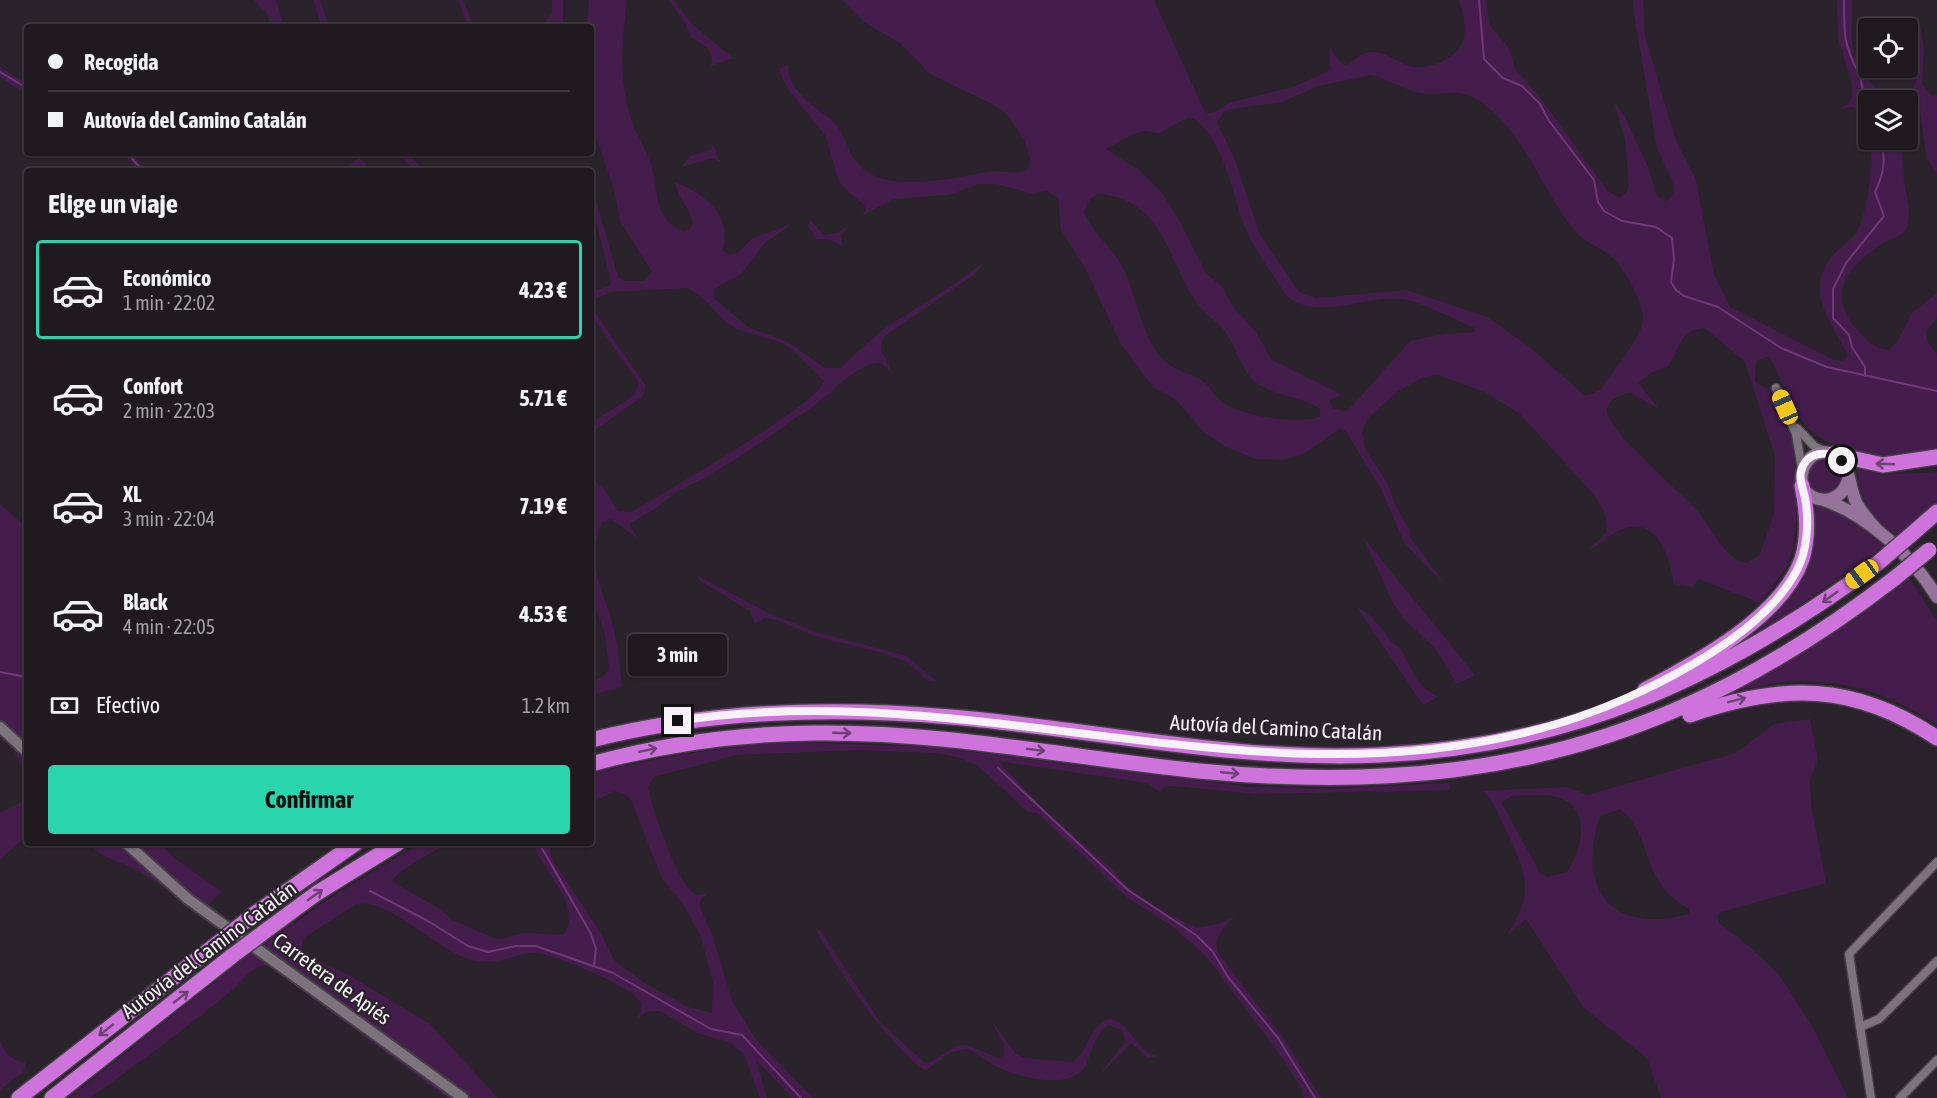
<!DOCTYPE html>
<html lang="es">
<head>
<meta charset="utf-8">
<style>
	:root { --surface:#201a20; --page:#282329; --text:#f1f3f6; --muted:#a2a1a5; --line:#3d383e; --accent:#28d5ad }
	body { margin:0; font-family:"Asap Condensed",sans-serif; background:var(--page); color:var(--text); height:100vh; display:flex; flex-direction:column; font-size:22px; white-space:nowrap }
	* { box-sizing:border-box; margin:0 }
	p { font-size:20px; color:var(--muted) }
	.icon { flex:none; width:33px; height:33px; fill:none; stroke:currentColor; stroke-width:2; stroke-linecap:round; stroke-linejoin:round }
	.map { position:relative; flex:1; overflow:hidden }
	.details { position:absolute; left:24px; top:168px; width:570px; height:678px; display:flex; flex-direction:column; background:var(--surface); border-radius:6px; box-shadow:0 2px 4px #0004,0 0 0 2px var(--line) }
	.details>* { flex:none }
	.banner { position:absolute; left:24px; top:24px; width:570px; height:132px; border-radius:6px; box-shadow:0 2px 4px #0004,0 0 0 2px var(--line); display:grid; align-content:center; height:132px; padding:0 24px; background:var(--surface) }
	.fabs { position:absolute; left:1858px; top:18px; display:grid; gap:12px }
	.fabs a { display:grid; place-items:center; width:60px; height:60px; border-radius:6px; background:var(--surface); box-shadow:0 2px 4px #0004,0 0 0 2px var(--line); font-size:30px }
	.end { position:absolute; width:27px; height:27px; margin:-14px; border:8px solid #f7f2f8; background:#111; box-shadow:0 0 0 3px #111 }
	.from { border-radius:50% }
	.bubble { position:absolute; height:42px; border-radius:6px; background:var(--surface); box-shadow:0 2px 4px #0004,0 0 0 2px var(--line); font-size:20px; font-weight:700; line-height:42px; text-align:center }
	.car { position:absolute; width:18px; height:36px; margin:-18px -9px; border-radius:8px; box-shadow:0 0 4px 2px #0007; background:linear-gradient(#f5c518 24%,#345 0 40%,#f5c518 0 76%,#345 0 86%,#f5c518 0) }
	.banner b { display:flex; align-items:center; gap:21px; height:57px; font-size:22px }
	.banner b+b { border-top:2px solid var(--line) }
	.banner i { width:15px; height:15px; background:var(--text) }
	ul { padding:0; list-style:none }
	li { display:flex; align-items:center; gap:18px; height:99px; margin:0 12px 9px; padding:0 12px; border:3px solid transparent; border-radius:6px }
	li div { flex:1 }
	li b { display:block; font-size:22px }
	li em { font-style:normal; font-weight:700 }
	li.active { border-color:var(--accent) }
	li>.icon { width:54px; height:54px; stroke-width:1.5 }
	h2 { padding:0 24px; font-size:27px; line-height:72px }
	.pay { display:flex; align-items:center; gap:15px; height:66px; padding:0 24px; font-size:22px }
	.pay p { margin-inline-start:auto }
	.cta { display:flex; gap:12px; margin-top:auto; padding:12px 24px }
	.cta a { flex:1; height:69px; border-radius:6px; background:var(--accent); color:#111; font-size:24px; font-weight:700; line-height:69px; text-align:center }
	.map>svg:first-child { display:block }
</style>
</head>
<body>
<div class="map">
<svg width="1937" height="1098" viewBox="0 0 1937 1098">
	<rect width="100%" height="100%" fill="#2a232b"/>
	<g fill="#451d4c" fill-rule="evenodd">
		<path d="M254,0h22l8,27h-14l-2,-12z"/>
		<path d="M313,0h7l9,27h-7z"/>
		<path d="M458,0h5l11,27h-6z"/>
		<path d="M552,0h11v27h-17l-2,-4 8,-10z"/>
		<path d="M589,0h38c-5,40 -9,79 4,119 5,16 16,30 20,46 8,25 2,55 32,66l7,-2 3,-7c-4,-15 -16,-25 -18,-40 29,12 59,33 47,68l8,5 7,-2 16,-15 39,-14 -27,19 -24,31 -27,15 1,10 33,28 40,15 37,26h15l42,-38 74,-47 28,-21 -9,12 -92,63 -2,13 12,24 -12,-11c-23,-4 -61,44 -83,53l-36,26 -57,36 -28,13 -22,18 -26,15 9,15 -27,-20 -9,3c-20,47 5,69 13,113 4,17 5,34 7,52l-31,8v-13l14,-7 4,-7 -4,-34 -14,-40v-76l3,-8 -3,-4v-28l13,11 14,22 14,1c27,-17 189,-109 192,-131l-32,-32 -10,-6 -45,-14 -10,-6 -25,-26 -14,-9 -77,4 -18,8 1,11 52,75 -3,10 -52,37v-10l42,-27 6,-13 -48,-68v-23l19,-6 1,-5 -20,-79v-18l27,93 6,4h19l9,-9 -32,-51 -6,-32 -23,-67v-95h-4z"/>
		<path d="M669,0h5l17,23 42,35 -22,8 1,-9 -4,-9 -17,-11 -5,-13z"/>
		<path d="M842,0h312l49,108 4,5h5l20,-11 62,-15 36,-17v-23c20,37 19,5 42,5 16,0 29,14 44,15 17,2 46,-12 48,-30 2,-10 -1,-28 -5,-37h27l3,24 19,23 8,23 23,26 68,94 12,8 7,-5 3,-7 -4,-46 -11,-38 11,15 23,50 9,29 7,5 6,-2 4,-8 -2,-11 -15,-32 -24,-140v-8h10l2,36 14,48 17,57 20,39 18,95 16,32 104,53 9,1 4,-4 -1,-6c-15,-28 -39,-57 -18,-89 7,-12 22,-19 29,-31 11,-19 16,-69 14,-91h32c0,10 -1,21 0,32 1,15 10,40 4,54 -4,12 -16,12 -25,18 -40,26 -57,54 -20,91 9,9 15,14 27,15l7,-6 16,-31 25,-20v24l-11,16 2,9 9,13v92c-45,15 -112,12 -140,-33 -12,-18 -17,-40 -28,-58l-13,5 -1,21 15,9 23,52 4,69 -4,37 -8,20 -25,34 -61,-24 -7,8 -18,-3c-4,-26 -17,-70 -54,-54 -11,5 -20,15 -32,20l19,-18 -2,-18 -10,-18 -75,-82 -35,-22 -47,-17 -14,2 -26,14 -30,27 -6,14 4,18 22,34 7,21 14,24 2,9 34,47 -40,-41 -24,-55 -36,-59 -6,-1 -35,25 -20,6 -29,-1 -31,-13 -21,-15 -28,-32 -22,-12 -32,-43 -37,-78 -23,-36 -3,-32 -11,-7 -16,2 -35,-9h-17l-30,11 -56,4 -31,17 4,-6 -2,-5 -24,-21 -15,-49 -38,-47 -8,-19 9,-4c0,26 24,39 43,55 16,14 15,32 29,46 28,29 95,11 129,6 13,-3 31,5 40,-4l1,-8 -6,-21 -16,-23 -14,-11 -64,-31 -30,-31 -36,-21zM1371,75c18,4 32,15 51,18 25,4 31,-8 57,8 47,31 62,90 97,131 11,12 26,16 37,26 12,12 30,44 30,61 0,18 -31,53 -42,70l-10,5 -7,1 -53,-47 -43,-31 -82,-27 -90,8 -17,-6 -39,-57 -25,-75 -18,-38 7,-10 8,-3 50,-7 36,-16zM1189,117c33,12 44,81 56,110 10,24 27,46 41,68 31,28 79,-1 116,4 22,3 52,21 73,29v4l-31,2 -34,7 -57,64 -7,6 -13,-2 -4,-9 13,-5 -70,-35 -16,-28 -23,-25 -10,-19 -17,-15 -28,-55 -18,-28 -20,-19 -34,-22 26,-14 12,-4 15,2zM1098,194c66,4 69,67 99,109 8,13 24,20 31,33 9,15 13,32 25,44 17,16 48,15 67,29v8c-23,7 -78,0 -98,-15 -8,-6 -13,-17 -22,-23 -16,-8 -31,-10 -42,-25 -20,-28 -22,-65 -39,-93 -11,-17 -27,-30 -35,-49l6,-13zM1705,328l40,34 30,94 -1,57 -14,41 -13,9c-23,-2 -37,-39 -52,-55 -15,-16 -89,-79 -88,-97 0,-12 15,-17 24,-18l28,16 -21,-26 12,-10 17,-6c13,-14 10,-38 38,-39z"/>
		<path d="M1837,0h15c1,19 -3,36 2,55 4,13 13,24 23,34 6,6 15,12 24,9 26,-6 19,-70 16,-89l7,39 -2,36 9,12 6,-1v79l-10,-15 -7,-47 -5,-2 -7,9v-19h-39v22l-2,-8 -15,-7 -12,1 8,-4 4,-8v-12l-14,-45z"/>
		<path d="M0,67l27,17v11l-27,-18z"/>
		<path d="M713,145l8,18 -8,-5 -32,9 9,-11 21,-6z"/>
		<path d="M123,153h8l17,18h-9z"/>
		<path d="M398,153h9l18,18h-10z"/>
		<path d="M359,158l8,6 2,7h-18l-3,-4z"/>
		<path d="M810,219l13,16 14,-2 13,-8 -9,11 1,10 -11,-6 -14,-1 -9,-13z"/>
		<circle cx="1825" cy="476" r="18"/>
		<path d="M1857,469l26,6 54,-3v30l-39,35c-24,-20 -40,-35 -41,-68z"/>
		<path d="M0,504l27,24v252l-14,-32 -13,-12z"/>
		<path d="M1816,505c28,7 48,22 68,42l-139,96c25,-26 55,-51 65,-86 5,-16 4,-35 6,-52z"/>
		<path d="M1363,537l112,138 -18,9 -22,-36 -31,-29 -11,-16z"/>
		<path d="M697,575l73,39 49,19 88,23 30,26 -10,-2 -20,-18 -25,-9 -65,-16 -40,-17 -12,-2 -12,7 1,-5 -4,-9 -50,-30z"/>
		<path d="M1908,576l29,45v104c-49,-32 -95,-48 -154,-43 -14,1 -28,6 -42,8v-4l71,-40z"/>
		<path d="M1357,607c15,7 24,21 33,33 3,4 8,5 11,10 11,19 15,36 37,47l-15,8z"/>
		<path d="M1810,719l8,40 -8,21 1,25 15,78 -106,29 -3,5 2,6 32,25 29,28 33,52 35,70h-187l-14,-40 -63,-50 -58,-89 -19,16c30,-45 18,-65 -3,-109 -7,-13 -9,-25 -22,-35l85,-4 20,8 149,-42 38,-29zM1529,795c12,0 26,-1 37,6 25,15 14,52 1,71l-20,5 -7,-4 -39,-71 11,-6zM1620,809c34,26 19,74 70,100l-1,5c-78,21 -113,-24 -89,-98z"/>
		<path d="M785,742l147,5 317,40 83,2 117,-6 1,7 -193,4 -83,-8h-8l-7,6 -12,-9 -149,-22 49,51 56,50c12,6 13,14 23,23 20,16 47,34 71,43l25,-5 13,-7c-11,12 -23,21 -17,37l66,86 37,59h-17l-3,-10 -20,-32 -75,-100 -30,-27 -48,-31 -91,-85 -9,-1 -50,-46 -20,-9 -23,-4 -78,-3 -121,5 -82,22 -6,10c4,22 30,100 49,108l12,-2 -8,6 -2,6 13,29 20,67 23,37 58,60h-21l-36,-38 11,38h-7l-16,-44 -13,-11 -34,-10 -37,-22 -13,1 -10,7c3,-6 6,-11 4,-17 -6,-14 -89,-49 -106,-49 -18,-1 -33,12 -58,8 -34,-4 -87,-64 -121,-57l-51,33 -4,11 5,7 41,19 83,50 68,74h-51l-178,-132c-16,-4 -28,17 -39,26 -45,37 -93,72 -140,106h-21l182,-145 82,-57 88,-53h27l-46,27 -11,11 49,28 12,11 42,18 7,1 22,-6 39,2c25,-24 -21,-66 -29,-92h15l5,18 49,74 12,25 32,24 42,23 24,6 1,-31 -12,-45 -17,-32 -22,-26 -30,-77 -4,-6 -13,-5 -24,12v-29c64,-17 128,-26 194,-32z"/>
		<path d="M27,799v36l-27,25v-47z"/>
		<path d="M88,843h73l12,14 49,35 -24,21c-20,-15 -40,-30 -62,-43 -16,-9 -35,-12 -48,-27z"/>
		<path d="M820,930l60,92 46,42 33,-19 11,1 28,12 7,-3 -2,-12 -12,-23 25,34 8,4 49,4c16,-10 15,-37 36,-43 21,1 27,34 49,37l-10,2 -17,-15 -34,35 29,-37 -5,-11 -12,-5c-13,6 -17,27 -23,40 -12,26 -66,13 -86,3 -12,-5 -20,-14 -33,-19l-15,3 -26,18 -7,-3c-42,-39 -74,-85 -102,-135z"/>
		<path d="M0,1040c5,14 12,21 26,23l-3,9 -23,18z"/>
	</g>
	<g fill="none" stroke-linecap="round" stroke-linejoin="round">
		<g stroke="#703879" stroke-width="2">
			<path d="M1479,0l5,59 19,19 19,8 18,18 9,17 45,59 4,22 6,9 18,10 34,6 16,11 2,21 -3,23 5,8 8,6 34,11 63,41 46,19 110,24"/>
			<path d="M1844,0c0,32 -1,43 14,72 6,11 1,18 11,30"/>
			<path d="M0,72l27,16"/>
			<path d="M127,153l16,18"/>
			<path d="M1865,376v-9l-13,-20 -3,-12 -16,-17v-29l13,-26 38,-47 -9,-24c9,-18 11,-33 6,-52"/>
			<path d="M0,672l27,5"/>
			<path d="M998,768l130,122 68,45 17,17 15,25 50,61 37,60"/>
			<path d="M284,843l4,3"/>
			<path d="M539,843l52,91 5,15 -2,16"/>
			<path d="M370,891l58,30 40,25 20,6 28,-6h20l77,27 98,56 31,6 59,63"/>
		</g>
		<g stroke="#453f46" stroke-width="11">
			<g id="minor">
				<path d="M1776,388l20,46 6,35"/>
				<path d="M1797,428l17,18 12,6"/>
				<path d="M1860,1027l19,-8 58,-58"/>
				<path d="M1871,1098l-22,-144 88,-92"/>
				<path d="M1900,1098l37,-38"/>
			</g>
		</g>
		<g stroke="#453f46" stroke-width="14">
			<g id="tertiary">
				<path d="M0,727l27,25"/>
				<path d="M126,843l62,56 275,199"/>
			</g>
		</g>
		<g stroke="#453f46" stroke-width="15">
			<g id="secondary">
				<path d="M1848,480c-6,21 -28,26 -43,11 -12,-21 10,-50 32,-34 14,9 12,32 20,47 5,9 13,18 20,26"/>
				<path d="M1824,500c45,16 88,56 113,97"/>
			</g>
		</g>
		<g stroke="#453f46" stroke-width="18">
			<g id="motorway">
				<path d="M1833,454l50,11 54,-8"/>
				<path d="M1913,533l24,-21"/>
				<path d="M1645,690c51,-27 137,-73 157,-131 7,-23 5,-50 0,-73"/>
				<path d="M1690,715c92,-32 163,-33 247,23"/>
				<path d="M591,740c119,-30 238,-33 360,-23 142,12 284,45 428,38 195,-9 344,-78 499,-192"/>
				<path d="M591,764c73,-20 147,-30 222,-31 130,-2 258,25 386,38 273,26 477,-24 696,-193"/>
				<path d="M253,915l103,-72"/>
				<path d="M268,929l49,-36 81,-50"/>
				<path d="M19,1098l199,-155"/>
				<path d="M52,1098l180,-142"/>
			</g>
		</g>
		<use href="#minor" stroke="#7c737d" stroke-width="8"/>
		<use href="#tertiary" stroke="#7c737d" stroke-width="10"/>
		<use href="#secondary" stroke="#95739a" stroke-width="12"/>
		<use href="#motorway" stroke="#ce73dc" stroke-width="15"/>
		<g stroke="#453f46" stroke-width="18" stroke-linecap="butt">
			<g id="motorway-bridge">
				<path d="M1878,563l35,-30"/>
				<path d="M1895,578l34,-28"/>
				<path d="M218,943l35,-28"/>
				<path d="M232,956l36,-27"/>
			</g>
		</g>
		<use href="#motorway-bridge" stroke="#ce73dc" stroke-width="15"/>
	</g>
	<defs><path id="oneway-shaft" d="M-6 0H5M1.5-3L5.5 0L1.5 3" fill="none" stroke-width="1.6" stroke-linecap="round" stroke-linejoin="round" transform="scale(1.5)"/></defs>
	<g stroke="#6c4372">
		<use href="#oneway-shaft" transform="translate(1885 464) rotate(-178)"/>
		<use href="#oneway-shaft" transform="translate(1830 597) rotate(145)"/>
		<use href="#oneway-shaft" transform="translate(1737 700) rotate(-14)"/>
		<use href="#oneway-shaft" transform="translate(842 733) rotate(2)"/>
		<use href="#oneway-shaft" transform="translate(648 750) rotate(-12)"/>
		<use href="#oneway-shaft" transform="translate(1036 750) rotate(7)"/>
		<use href="#oneway-shaft" transform="translate(1230 773) rotate(5)"/>
		<use href="#oneway-shaft" transform="translate(315 895) rotate(-35)"/>
		<use href="#oneway-shaft" transform="translate(181 997) rotate(-38)"/>
		<use href="#oneway-shaft" transform="translate(106 1030) rotate(142)"/>
	</g>
	<g fill="none" stroke-linecap="round" stroke-linejoin="round">
		<path stroke="#f7f2f8" stroke-width="8" d="M678,721c296,-47 590,92 882,2 73,-22 201,-83 237,-153 11,-21 12,-50 8,-72 -2,-9 -6,-18 -4,-26 4,-21 28,-23 41,-11"/>
	</g>
	<g text-anchor="middle" stroke-width="4.5" stroke-linejoin="round" paint-order="stroke">
		<g font-size="21" fill="#f7f2f8" stroke="#2a232b">
			<text transform="translate(1276 728) rotate(3)" y="7">Autovía del Camino Catalán</text>
			<text transform="translate(209 950) rotate(-37)" y="7">Autovía del Camino Catalán</text>
			<text transform="translate(332 979) rotate(36)" y="7">Carretera de Apiés</text>
		</g>
	</g>
</svg>
<div class="fabs">
<a><svg class="icon" aria-label="locate" viewBox="0 0 24 24"><circle cx="12" cy="12" r="6"/><path d="M12 2v4M12 18v4M2 12h4M18 12h4"/></svg></a>
<a><svg class="icon" aria-label="layers" viewBox="0 0 24 24"><path d="M12 4l9 5-9 5-9-5zM3 14l9 5 9-5"/></svg></a>
</div>
<i class="end from" style="left:1842px;top:461px"></i>
<i class="end" style="left:678px;top:721px"></i>
<div class="bubble" style="left:628px;top:634px;width:99px">3 min</div>
<i class="car" style="left:1785px;top:407px;rotate:336deg"></i>
<i class="car" style="left:1862px;top:574px;rotate:234deg"></i>
<div class="banner">
<b><i class="from"></i>Recogida</b>
<b><i></i>Autovía del Camino Catalán</b>
</div>
<section class="details">
<h2>Elige un viaje</h2>
<ul>
<li class="active"><svg class="icon" aria-label="car" viewBox="0 0 24 24"><path d="M5 17H2v-5l4-1 3-4h7l3 4 3 1v5h-3M9 17h6M6 11h13"/><circle cx="7" cy="17" r="2"/><circle cx="17" cy="17" r="2"/></svg><div><b>Económico</b><p>1 min · 22:02</p></div><em>4.23 €</em></li>
<li><svg class="icon" aria-label="car" viewBox="0 0 24 24"><path d="M5 17H2v-5l4-1 3-4h7l3 4 3 1v5h-3M9 17h6M6 11h13"/><circle cx="7" cy="17" r="2"/><circle cx="17" cy="17" r="2"/></svg><div><b>Confort</b><p>2 min · 22:03</p></div><em>5.71 €</em></li>
<li><svg class="icon" aria-label="car" viewBox="0 0 24 24"><path d="M5 17H2v-5l4-1 3-4h7l3 4 3 1v5h-3M9 17h6M6 11h13"/><circle cx="7" cy="17" r="2"/><circle cx="17" cy="17" r="2"/></svg><div><b>XL</b><p>3 min · 22:04</p></div><em>7.19 €</em></li>
<li><svg class="icon" aria-label="car" viewBox="0 0 24 24"><path d="M5 17H2v-5l4-1 3-4h7l3 4 3 1v5h-3M9 17h6M6 11h13"/><circle cx="7" cy="17" r="2"/><circle cx="17" cy="17" r="2"/></svg><div><b>Black</b><p>4 min · 22:05</p></div><em>4.53 €</em></li>
</ul>
<div class="pay"><svg class="icon" aria-label="cash" viewBox="0 0 24 24"><path d="M3 7h18v10H3z"/><circle cx="12" cy="12" r="2"/></svg>Efectivo<p>1.2 km</p></div>
<div class="cta"><a>Confirmar</a></div>
</section>
</div>
</body>
</html>
